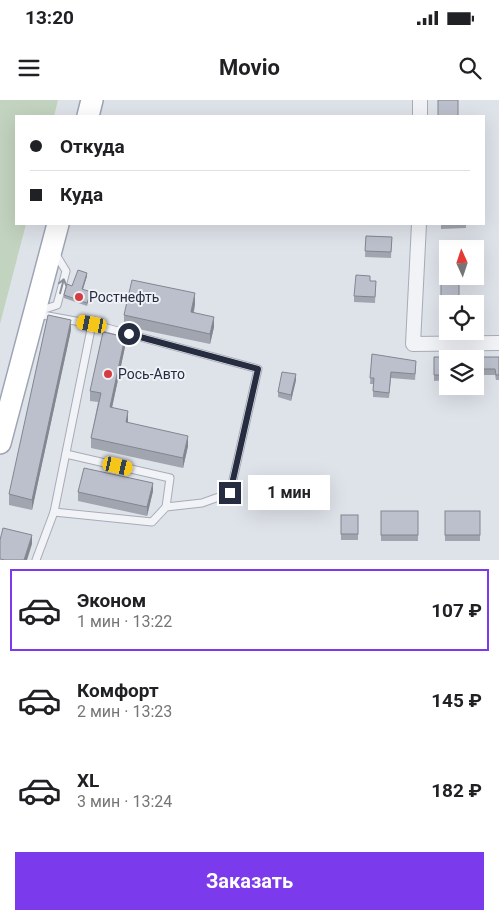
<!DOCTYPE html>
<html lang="ru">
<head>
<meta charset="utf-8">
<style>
	:root { --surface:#fff; --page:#f2f2f2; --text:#202124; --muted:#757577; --line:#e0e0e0; --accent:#7c3aed }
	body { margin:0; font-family:Roboto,sans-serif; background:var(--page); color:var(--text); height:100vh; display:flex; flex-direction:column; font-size:19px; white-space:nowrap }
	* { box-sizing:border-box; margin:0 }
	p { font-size:16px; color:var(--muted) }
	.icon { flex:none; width:28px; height:28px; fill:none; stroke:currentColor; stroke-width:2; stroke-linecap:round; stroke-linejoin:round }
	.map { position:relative; height:460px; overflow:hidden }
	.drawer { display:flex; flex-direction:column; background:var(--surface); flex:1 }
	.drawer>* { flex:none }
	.banner { position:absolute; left:15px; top:15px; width:470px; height:110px; border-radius:0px; box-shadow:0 5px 20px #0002; display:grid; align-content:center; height:110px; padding:0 15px; background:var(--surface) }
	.needle { width:32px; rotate:357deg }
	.buttons { position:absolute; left:439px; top:140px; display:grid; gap:10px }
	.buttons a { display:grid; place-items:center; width:45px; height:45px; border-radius:0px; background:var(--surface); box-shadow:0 5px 20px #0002; font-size:25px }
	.end { position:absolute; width:22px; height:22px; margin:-11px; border:6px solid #262d41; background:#fff; box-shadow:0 0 0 2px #fff }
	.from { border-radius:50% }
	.bubble { position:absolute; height:35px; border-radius:0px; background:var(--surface); box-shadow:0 5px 20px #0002; font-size:16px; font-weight:700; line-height:35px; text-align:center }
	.car { position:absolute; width:15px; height:30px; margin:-15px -8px; border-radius:6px; box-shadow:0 0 4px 1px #0007; background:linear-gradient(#f5c518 24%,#345 0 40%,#f5c518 0 76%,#345 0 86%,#f5c518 0) }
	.banner b { display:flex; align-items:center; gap:18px; height:48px; font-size:19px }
	.banner b+b { border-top:1px solid var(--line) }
	.banner i { width:12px; height:12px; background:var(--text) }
	ul { padding:9px 0 0; list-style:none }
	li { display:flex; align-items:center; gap:15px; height:82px; margin:0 10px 8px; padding:0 5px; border:2px solid transparent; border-radius:0px }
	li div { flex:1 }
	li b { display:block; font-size:19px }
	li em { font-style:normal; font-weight:700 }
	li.active { border-color:var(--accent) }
	li>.icon { width:45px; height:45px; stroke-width:1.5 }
	.primary-button { display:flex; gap:10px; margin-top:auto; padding:10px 15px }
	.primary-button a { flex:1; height:58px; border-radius:0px; background:var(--accent); color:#fff; font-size:20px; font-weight:700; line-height:58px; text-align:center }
	.status { display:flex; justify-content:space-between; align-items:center; height:35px; padding:0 25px; background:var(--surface); direction:ltr }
	.status svg { height:14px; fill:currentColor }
	header { display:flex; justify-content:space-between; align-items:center; height:65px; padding:0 15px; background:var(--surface); font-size:22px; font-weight:700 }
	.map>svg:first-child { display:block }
</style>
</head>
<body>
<div class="status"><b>13:20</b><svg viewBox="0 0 49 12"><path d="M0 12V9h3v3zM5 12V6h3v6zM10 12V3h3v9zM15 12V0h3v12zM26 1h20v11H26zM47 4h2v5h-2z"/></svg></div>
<header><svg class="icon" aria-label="menu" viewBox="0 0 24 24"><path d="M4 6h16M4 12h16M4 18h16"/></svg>Movio<svg class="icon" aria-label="search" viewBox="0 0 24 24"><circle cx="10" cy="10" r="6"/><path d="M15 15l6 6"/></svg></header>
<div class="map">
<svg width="499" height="460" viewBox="0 0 499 460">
	<rect width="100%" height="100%" fill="#dee2e9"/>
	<path fill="#c2d3bf" d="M0,0h58l-4,16h-38v108h10l-26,100z"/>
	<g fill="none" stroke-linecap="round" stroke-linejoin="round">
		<g stroke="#a7acb7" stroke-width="9">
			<g id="lane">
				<path d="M39,211l18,-6 9,-34 -11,-18"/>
				<path d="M66,354l104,24 -4,29"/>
				<path d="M54,412l98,10 14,-15 36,-4 28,-10 28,-124 -166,-45"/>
				<path d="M36,460l18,-48 38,-188 -55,-10"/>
			</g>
		</g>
		<g stroke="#a7acb7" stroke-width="16">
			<g id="street">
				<path d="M420,0v16"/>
				<path d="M419,124l-6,120 86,-1"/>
			</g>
		</g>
		<g stroke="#9da4b5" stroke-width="24">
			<g id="primary">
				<path d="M88,16l4,-16"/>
				<path d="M0,343l58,-219"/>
			</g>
		</g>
		<use href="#lane" stroke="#f1f3f7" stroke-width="7"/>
		<use href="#street" stroke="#f1f3f7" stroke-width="14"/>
		<use href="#primary" stroke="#fff" stroke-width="21"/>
	</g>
	<g fill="#a1a5af">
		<path d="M441,124h25v4l-25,1z"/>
		<path d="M366,136l26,1 -1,21 -26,-1z"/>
		<path d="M440,143l8,6v18h-7z"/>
		<path d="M87,176l-4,13 8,6 -4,11 -23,-8v-3l8,-9z"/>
		<path d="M459,180v23l-18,1v-23z"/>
		<path d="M370,181h6l-1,22 -21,-1v-6z"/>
		<path d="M195,204l-1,8 20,15 -4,17 -86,-18v-11z"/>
		<path d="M71,230l-39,180 -23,-5v-11z"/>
		<path d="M125,247l-13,60 16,14v2l60,23 -5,22 -92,-20v-10l7,-36 -8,-1v-10z"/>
		<path d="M372,254l44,13 -1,13 -24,-2 -2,20 -16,-1v-13h-3z"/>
		<path d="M434,257h65v23h-3l-1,-5h-20v-16h-27v21l-14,1z"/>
		<path d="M296,280l-5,21 -13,-4v-5z"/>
		<path d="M153,391l-6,25 -69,-15v-9z"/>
		<rect x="381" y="411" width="37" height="30"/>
		<rect x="445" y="411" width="35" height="30"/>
		<rect x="341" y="415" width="17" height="25"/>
	</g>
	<g fill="#83868f">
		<path d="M87,173v3l-5,16v-3z"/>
		<path d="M195,193v11l-4,19v-11z"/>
		<path d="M214,217v10l-4,17v-10z"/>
		<path d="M71,220v10l-39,180v-10z"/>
		<path d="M125,237v10l-15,70v-10z"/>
		<path d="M296,274v6l-5,21v-6z"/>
		<path d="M128,311v10l-2,11v-10z"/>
		<path d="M188,336v10l-5,22v-10z"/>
		<path d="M153,383v8l-6,25v-9z"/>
		<path d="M32,435v9l-5,16h-3z"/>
	</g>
	<g fill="#bbc0cc" stroke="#83868f">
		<rect x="438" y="0" width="20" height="16"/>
		<path d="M366,136l26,1 -1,15 -26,-1z"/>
		<path d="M440,143h18v6h-10v12h-7z"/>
		<path d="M78,170l9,3 -5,16 9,3 -4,11 -23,-8 3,-11 5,2z"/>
		<path d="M356,175l14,1v5h6l-1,16 -21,-1z"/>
		<path d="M132,180l63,13 -4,19 23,5 -4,17 -86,-19z"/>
		<path d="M459,180v18h-18v-17z"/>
		<path d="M48,215l23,5 -39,180 -23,-6z"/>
		<path d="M103,232l22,5 -15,70 18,4 -2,11 62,14 -5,22 -92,-20 10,-45 -11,-2z"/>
		<path d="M372,254l44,7 -1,13 -24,-2 -2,21 -16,-2 1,-13h-4z"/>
		<path d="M434,257h65v18h-3l-1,-6h-20v-10h-27v16h-14z"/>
		<path d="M282,272l14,2 -5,21 -13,-3z"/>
		<path d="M84,368l69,15 -6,24 -69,-15z"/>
		<rect x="381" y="411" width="37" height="24"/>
		<rect x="445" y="411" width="35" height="24"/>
		<rect x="341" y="415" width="17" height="19"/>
		<path d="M3,428l29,7 -8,25h-19l-5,-1v-19z"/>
	</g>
	<defs><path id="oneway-shaft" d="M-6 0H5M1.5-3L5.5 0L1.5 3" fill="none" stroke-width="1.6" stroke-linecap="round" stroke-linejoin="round" transform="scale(1.25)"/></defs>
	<use stroke="#8c909c" href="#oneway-shaft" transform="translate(62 186) rotate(-75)"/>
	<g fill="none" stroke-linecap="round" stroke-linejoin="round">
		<path stroke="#262d41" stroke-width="6" d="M129,234l129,35 -28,124"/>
	</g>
	<g fill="#d73b42" stroke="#eef1f6" stroke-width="2">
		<circle cx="79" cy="197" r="5"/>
		<circle cx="108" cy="274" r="5"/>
	</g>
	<g text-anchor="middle" stroke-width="4" stroke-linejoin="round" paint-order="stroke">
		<g font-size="14" fill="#262d41" stroke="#eef1f6" text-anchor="start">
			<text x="89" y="202">Ростнефть</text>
			<text x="118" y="279">Рось-Авто</text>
		</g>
	</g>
</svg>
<div class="buttons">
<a><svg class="needle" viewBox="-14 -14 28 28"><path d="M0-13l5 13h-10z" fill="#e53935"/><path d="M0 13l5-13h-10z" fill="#757577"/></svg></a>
<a><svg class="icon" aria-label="locate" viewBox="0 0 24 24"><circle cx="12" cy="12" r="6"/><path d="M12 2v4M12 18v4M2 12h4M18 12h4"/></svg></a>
<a><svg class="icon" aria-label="layers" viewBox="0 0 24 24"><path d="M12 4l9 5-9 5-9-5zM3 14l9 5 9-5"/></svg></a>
</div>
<i class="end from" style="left:129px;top:234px"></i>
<i class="end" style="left:230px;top:393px"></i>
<div class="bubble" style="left:248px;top:375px;width:82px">1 мин</div>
<i class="car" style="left:92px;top:224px;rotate:281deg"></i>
<i class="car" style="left:118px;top:366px;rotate:103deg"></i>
<div class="banner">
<b><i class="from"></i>Откуда</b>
<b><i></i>Куда</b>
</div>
</div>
<section class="drawer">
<ul>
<li class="active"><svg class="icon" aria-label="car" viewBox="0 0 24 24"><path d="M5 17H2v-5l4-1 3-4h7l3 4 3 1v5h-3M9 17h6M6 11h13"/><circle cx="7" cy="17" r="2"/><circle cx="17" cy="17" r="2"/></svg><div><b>Эконом</b><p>1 мин · 13:22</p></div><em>107 ₽</em></li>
<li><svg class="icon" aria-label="car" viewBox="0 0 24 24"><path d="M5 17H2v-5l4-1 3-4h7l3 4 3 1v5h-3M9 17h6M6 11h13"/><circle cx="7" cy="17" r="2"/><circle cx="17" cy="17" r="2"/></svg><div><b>Комфорт</b><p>2 мин · 13:23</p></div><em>145 ₽</em></li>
<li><svg class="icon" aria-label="car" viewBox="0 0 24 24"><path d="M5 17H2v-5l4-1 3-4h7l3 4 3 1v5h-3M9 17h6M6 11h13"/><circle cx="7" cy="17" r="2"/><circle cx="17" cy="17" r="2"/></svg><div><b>XL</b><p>3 мин · 13:24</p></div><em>182 ₽</em></li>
</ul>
<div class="primary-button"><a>Заказать</a></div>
</section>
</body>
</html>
